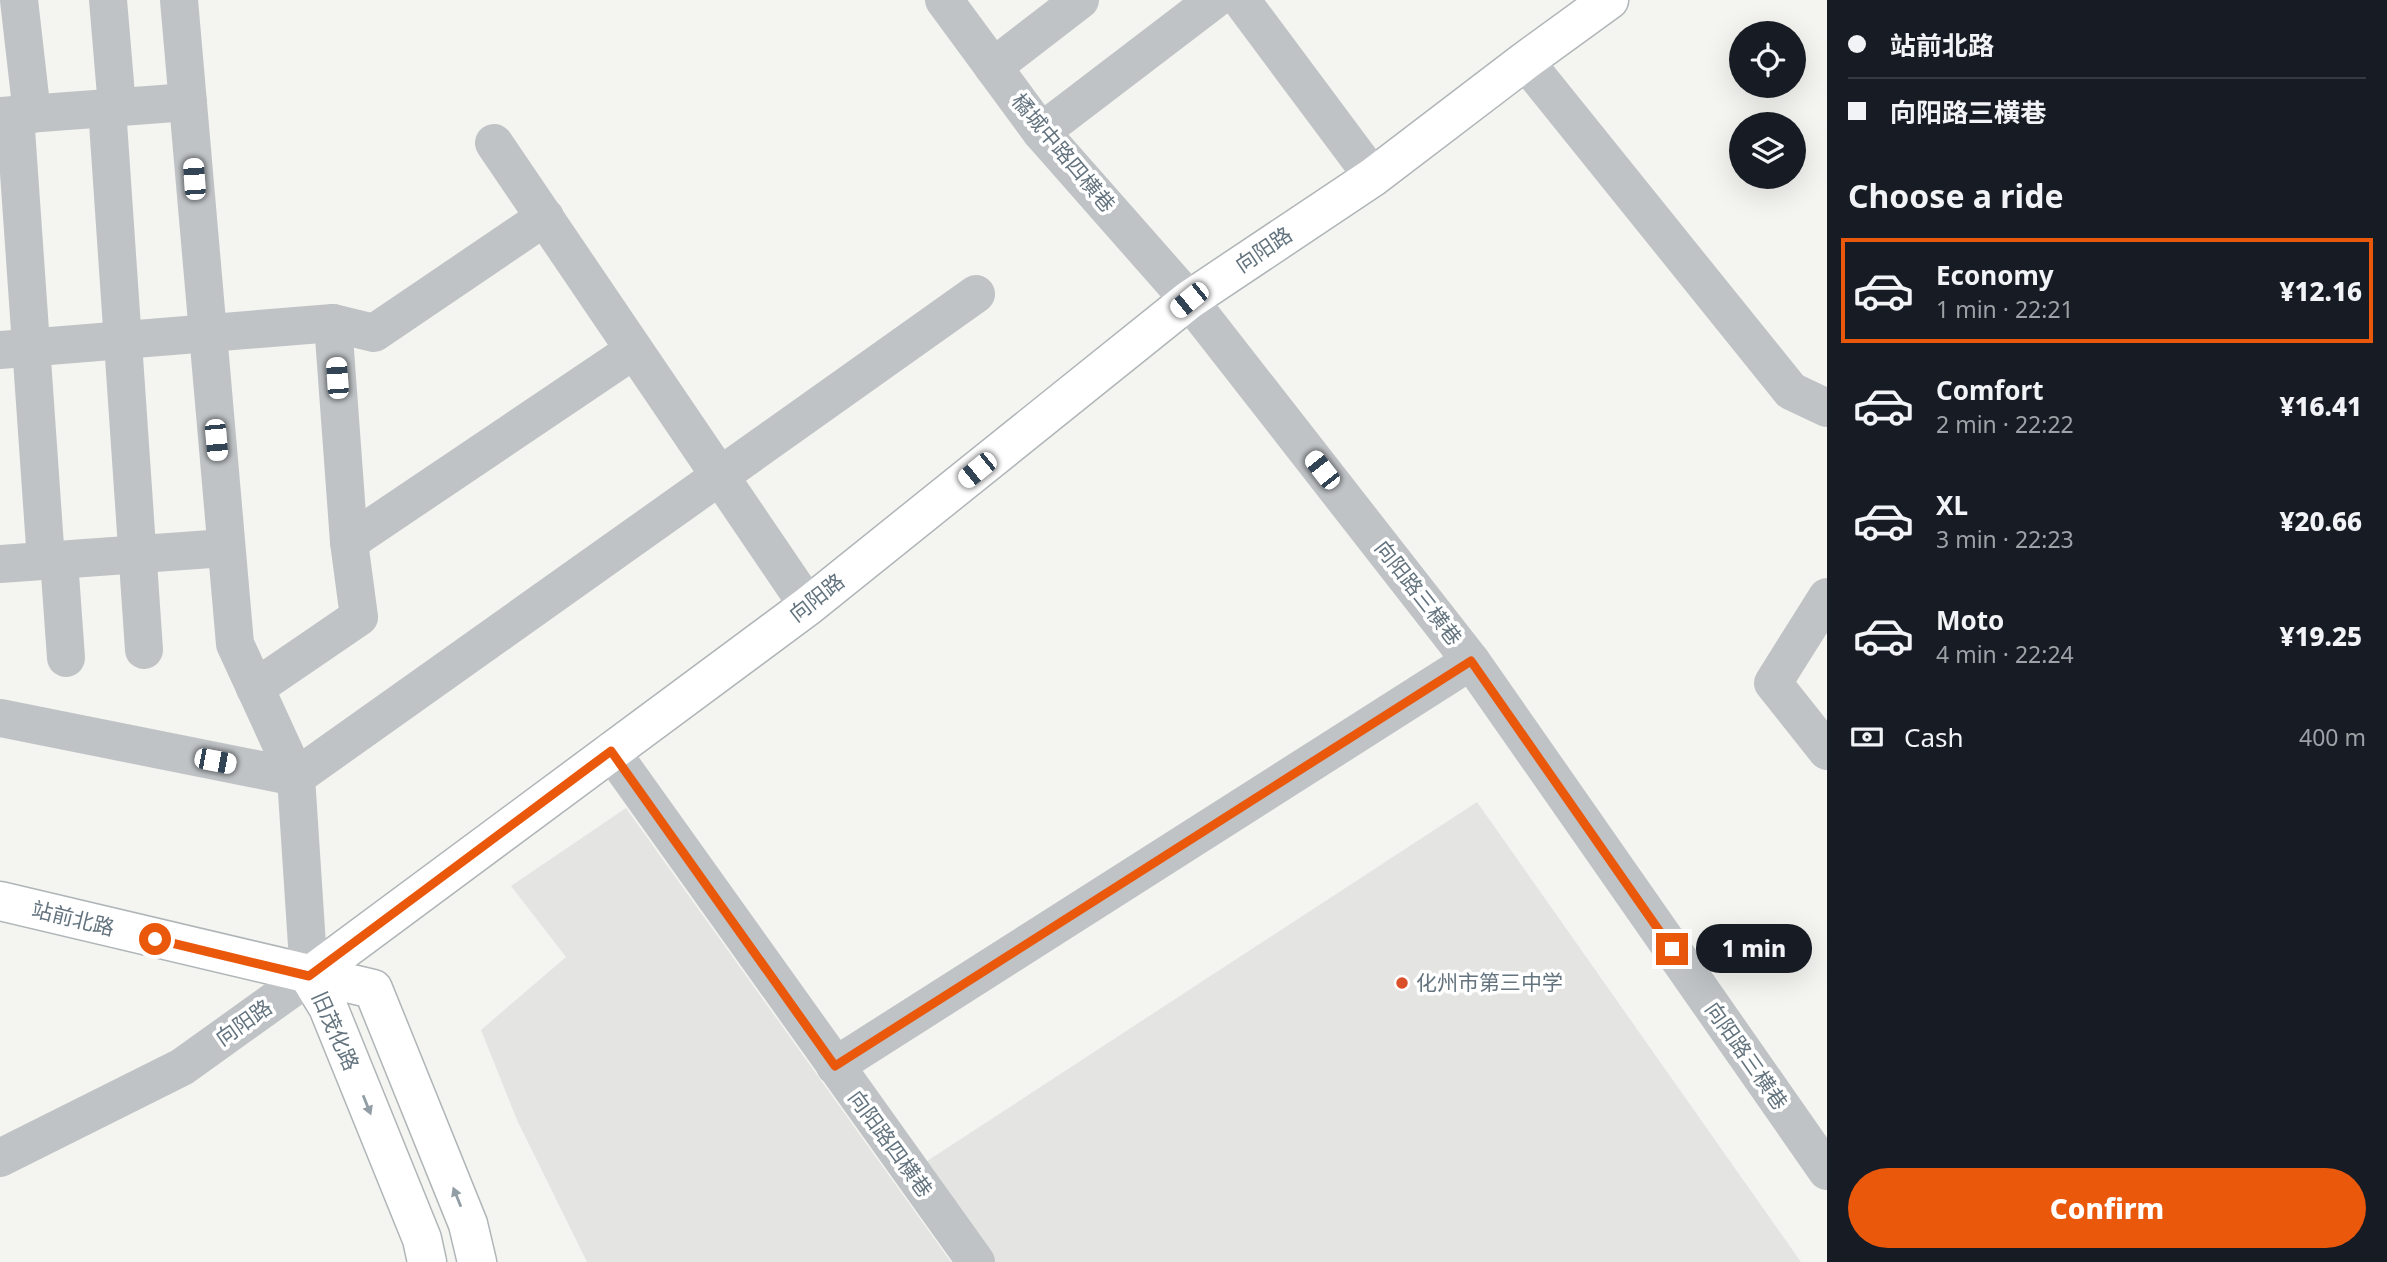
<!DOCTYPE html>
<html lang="en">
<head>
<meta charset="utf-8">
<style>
	:root { --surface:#171b24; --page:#20242c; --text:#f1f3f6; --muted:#9ea1a6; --line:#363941; --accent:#ea580c }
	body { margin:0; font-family:"Noto Sans","Noto Sans SC",sans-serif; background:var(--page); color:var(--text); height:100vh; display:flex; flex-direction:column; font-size:26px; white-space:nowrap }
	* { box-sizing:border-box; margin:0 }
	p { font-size:23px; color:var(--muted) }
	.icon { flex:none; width:38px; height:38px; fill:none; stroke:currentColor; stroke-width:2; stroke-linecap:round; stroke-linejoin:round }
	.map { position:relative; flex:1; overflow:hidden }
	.drawer { display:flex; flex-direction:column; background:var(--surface); width:560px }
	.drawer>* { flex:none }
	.top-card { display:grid; align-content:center; height:154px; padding:0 21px; background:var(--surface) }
	.fabs { position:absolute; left:1729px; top:21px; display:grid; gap:14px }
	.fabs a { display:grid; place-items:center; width:77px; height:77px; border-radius:50%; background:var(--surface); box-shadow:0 7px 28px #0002; font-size:35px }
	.end { position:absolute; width:32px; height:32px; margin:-16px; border:9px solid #ea580c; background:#fff; box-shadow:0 0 0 4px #fff }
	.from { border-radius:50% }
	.bubble { position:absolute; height:49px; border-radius:24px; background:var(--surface); box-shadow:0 7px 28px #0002; font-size:23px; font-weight:800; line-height:49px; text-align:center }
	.car { position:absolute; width:21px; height:42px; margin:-21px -10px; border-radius:9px; box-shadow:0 0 5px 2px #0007; background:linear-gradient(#fff 24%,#345 0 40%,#fff 0 76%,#345 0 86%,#fff 0) }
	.top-card b { display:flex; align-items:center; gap:24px; height:66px; font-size:26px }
	.top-card b+b { border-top:2px solid var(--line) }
	.top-card i { width:18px; height:18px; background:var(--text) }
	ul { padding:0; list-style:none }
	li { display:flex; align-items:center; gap:21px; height:105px; margin:0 14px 10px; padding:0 7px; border:4px solid transparent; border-radius:0px }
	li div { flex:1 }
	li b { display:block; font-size:26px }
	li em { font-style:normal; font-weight:800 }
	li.on { border-color:var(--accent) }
	li>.icon { width:63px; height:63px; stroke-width:1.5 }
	h2 { padding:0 21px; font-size:32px; line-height:84px }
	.pay { display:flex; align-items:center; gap:18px; height:77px; padding:0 21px; font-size:26px }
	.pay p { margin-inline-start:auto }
	.action { display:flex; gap:14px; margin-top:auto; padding:14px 21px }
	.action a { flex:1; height:80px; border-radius:42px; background:var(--accent); color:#fff; font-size:28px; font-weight:800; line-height:80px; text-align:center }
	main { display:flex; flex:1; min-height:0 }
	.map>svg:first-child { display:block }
</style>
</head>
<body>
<main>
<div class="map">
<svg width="1827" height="1262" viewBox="0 0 1827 1262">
	<rect width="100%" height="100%" fill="#f4f4f0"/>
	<g fill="#e4e5e3">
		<path d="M1477,802l324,460h-807l-70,-99z"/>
		<path d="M626,808l325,454h-364l-70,-142 -36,-90 85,-73 -55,-71z"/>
	</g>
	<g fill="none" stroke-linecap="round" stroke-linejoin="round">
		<g stroke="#b0b5b8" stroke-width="41">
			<g id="major">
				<path d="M0,901l373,88 95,235 9,38"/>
				<path d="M309,976l499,-370 381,-306 184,-123 152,-116 84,-61"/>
				<path d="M309,976l19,31 94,232 5,23"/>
			</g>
		</g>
		<g stroke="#bfc3c6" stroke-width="38">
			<path d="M19,0l13,114"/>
			<path d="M108,0l9,107"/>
			<path d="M944,0l97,132 148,168 282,361 356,510"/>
			<path d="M1241,0l132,177"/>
			<path d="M1525,61l266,330 36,17"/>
			<path d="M993,67l87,-67"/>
			<path d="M107,108l37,542"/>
			<path d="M15,115l31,446"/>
			<path d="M0,116l188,-14"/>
			<path d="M1041,132l173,-132"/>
			<path d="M494,143l314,463"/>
			<path d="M0,350l333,-27 41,10 171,-116"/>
			<path d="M349,542l285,-192"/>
			<path d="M59,560l7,98"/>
			<path d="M0,564l225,-16"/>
			<path d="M1827,597l-54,86 54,68"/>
			<path d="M255,688l104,-71 -10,-75 -16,-219"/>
			<path d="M0,718l296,59 680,-483"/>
			<path d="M611,751l365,511"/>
			<path d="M835,1066l636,-405"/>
			<path d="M0,1158l182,-91 127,-91 -13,-199 -61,-133 -56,-644"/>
		</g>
		<use href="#major" stroke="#fff" stroke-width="38"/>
	</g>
	<defs><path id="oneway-solid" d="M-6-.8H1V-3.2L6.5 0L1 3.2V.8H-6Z" transform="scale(1.75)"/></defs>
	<g fill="#929ea5">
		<use href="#oneway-solid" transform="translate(367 1105) rotate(68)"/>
		<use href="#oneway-solid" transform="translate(457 1197) rotate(-112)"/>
	</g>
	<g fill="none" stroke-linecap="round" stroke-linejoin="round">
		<path stroke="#ea580c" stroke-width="9" d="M155,939l154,37 302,-225 224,315 636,-405 201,288"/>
	</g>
	<circle fill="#da5029" stroke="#fff" stroke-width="2.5" cx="1402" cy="983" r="7"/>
	<g text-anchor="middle" stroke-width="7" stroke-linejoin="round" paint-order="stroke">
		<g font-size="21" fill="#64747f" stroke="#fff">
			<text transform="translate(1063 153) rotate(50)" y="7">橘城中路四横巷</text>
			<text transform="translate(1264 250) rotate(-34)" y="7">向阳路</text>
			<text transform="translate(1418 593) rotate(52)" y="7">向阳路三横巷</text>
			<text transform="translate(817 598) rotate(-38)" y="7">向阳路</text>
			<text transform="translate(73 919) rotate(14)" y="7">站前北路</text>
			<text transform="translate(244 1023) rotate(-35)" y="7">向阳路</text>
			<text transform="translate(335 1031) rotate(66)" y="7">旧茂化路</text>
			<text transform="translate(1746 1056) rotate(55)" y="7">向阳路三横巷</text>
			<text transform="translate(890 1144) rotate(54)" y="7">向阳路四横巷</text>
		</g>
		<g font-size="21" fill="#64747f" stroke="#fff" text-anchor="start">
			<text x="1416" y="990">化州市第三中学</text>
		</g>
	</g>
</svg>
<div class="fabs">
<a><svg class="icon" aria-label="locate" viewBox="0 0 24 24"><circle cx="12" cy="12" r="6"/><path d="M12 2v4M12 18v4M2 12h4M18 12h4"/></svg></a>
<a><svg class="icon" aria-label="layers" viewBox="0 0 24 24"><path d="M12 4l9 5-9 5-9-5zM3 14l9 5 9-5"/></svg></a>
</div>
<i class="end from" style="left:155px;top:939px"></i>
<i class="end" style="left:1672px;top:949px"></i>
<div class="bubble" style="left:1696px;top:924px;width:116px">1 min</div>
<i class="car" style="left:194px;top:179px;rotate:356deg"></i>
<i class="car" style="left:1189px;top:300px;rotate:231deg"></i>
<i class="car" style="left:337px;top:378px;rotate:356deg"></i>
<i class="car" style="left:216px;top:440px;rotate:175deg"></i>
<i class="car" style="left:977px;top:470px;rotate:231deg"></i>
<i class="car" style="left:1322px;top:470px;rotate:322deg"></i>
<i class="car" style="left:215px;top:761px;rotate:101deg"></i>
</div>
<section class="drawer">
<div class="top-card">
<b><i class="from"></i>站前北路</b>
<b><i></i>向阳路三横巷</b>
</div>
<h2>Choose a ride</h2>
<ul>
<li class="on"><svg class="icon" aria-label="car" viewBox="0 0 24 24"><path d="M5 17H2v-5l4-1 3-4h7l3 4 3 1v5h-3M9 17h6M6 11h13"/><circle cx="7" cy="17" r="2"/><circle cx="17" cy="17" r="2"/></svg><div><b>Economy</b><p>1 min · 22:21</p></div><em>¥12.16</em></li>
<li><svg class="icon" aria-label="car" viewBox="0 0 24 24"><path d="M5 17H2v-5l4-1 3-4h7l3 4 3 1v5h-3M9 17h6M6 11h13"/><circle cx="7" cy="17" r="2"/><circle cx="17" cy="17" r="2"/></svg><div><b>Comfort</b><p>2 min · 22:22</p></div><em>¥16.41</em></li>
<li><svg class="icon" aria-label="car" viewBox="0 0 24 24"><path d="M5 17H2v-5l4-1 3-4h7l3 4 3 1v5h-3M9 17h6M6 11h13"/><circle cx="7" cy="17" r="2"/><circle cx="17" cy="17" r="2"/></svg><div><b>XL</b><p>3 min · 22:23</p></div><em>¥20.66</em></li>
<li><svg class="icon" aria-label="car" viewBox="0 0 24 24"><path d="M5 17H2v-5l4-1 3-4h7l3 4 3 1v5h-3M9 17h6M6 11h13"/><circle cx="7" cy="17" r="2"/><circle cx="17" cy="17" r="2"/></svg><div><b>Moto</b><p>4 min · 22:24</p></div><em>¥19.25</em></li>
</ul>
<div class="pay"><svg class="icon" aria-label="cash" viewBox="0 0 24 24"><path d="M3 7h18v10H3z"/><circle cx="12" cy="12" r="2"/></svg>Cash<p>400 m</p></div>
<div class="action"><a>Confirm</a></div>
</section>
</main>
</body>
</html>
